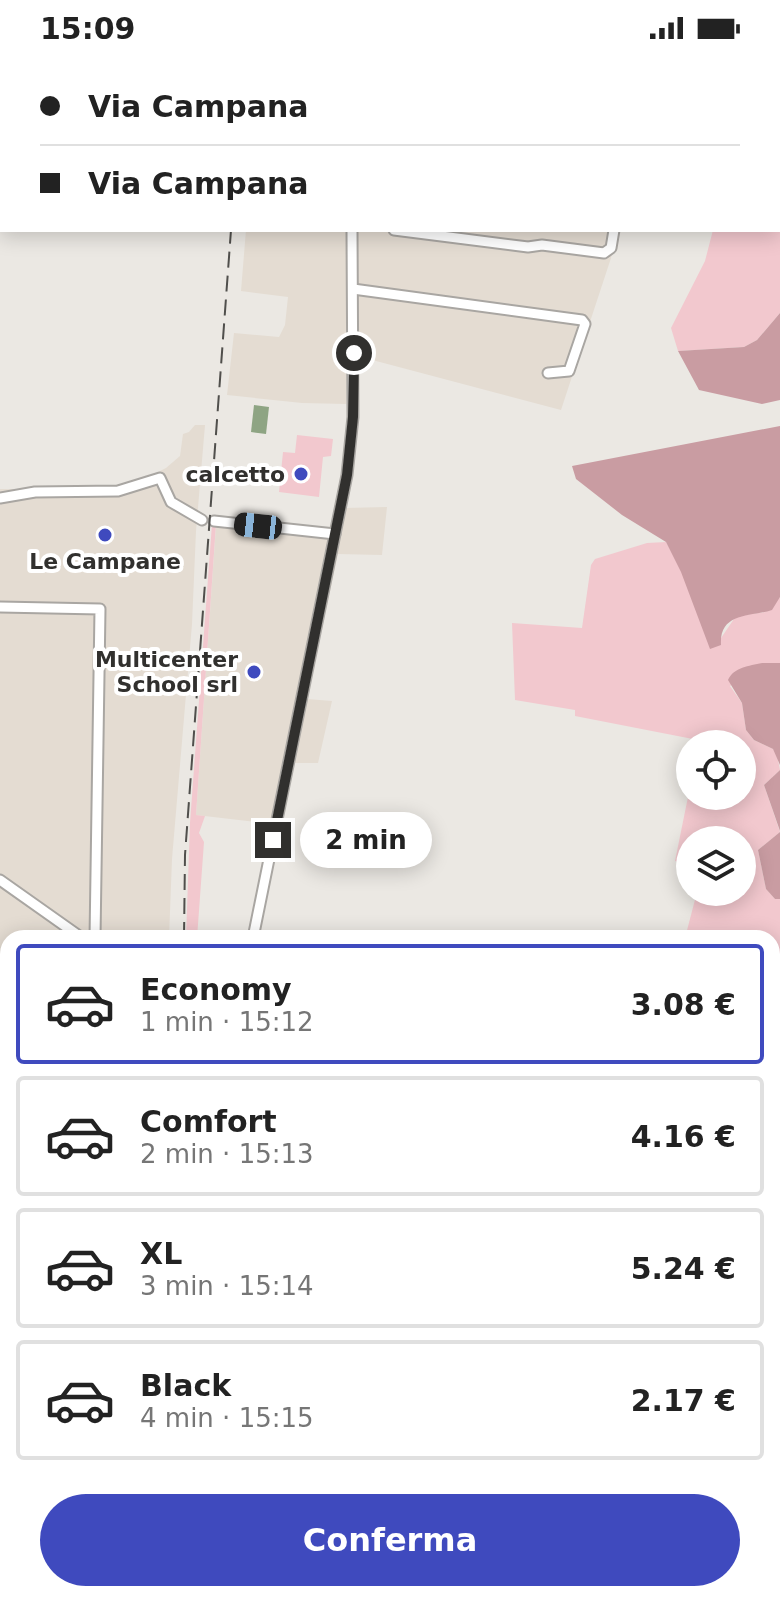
<!DOCTYPE html>
<html lang="it">
<head>
<meta charset="utf-8">
<style>
	:root { --surface:#fff; --page:#f6f6f6; --text:#222; --muted:#767676; --line:#e0e0e0; --accent:#3f4abe }
	body { margin:0; font-family:"DejaVu Sans",sans-serif; background:var(--page); color:var(--text); height:100vh; display:flex; flex-direction:column; font-size:30px; white-space:nowrap }
	* { box-sizing:border-box; margin:0 }
	p { font-size:26px; color:var(--muted) }
	.icon { flex:none; width:44px; height:44px; fill:none; stroke:currentColor; stroke-width:2; stroke-linecap:round; stroke-linejoin:round }
	.map { position:relative; flex:1; overflow:hidden }
	.drawer { position:absolute; left:0px; top:874px; width:780px; height:672px; display:flex; flex-direction:column; background:var(--surface); border-radius:24px 24px 0 0; box-shadow:0 4px 20px #0003 }
	.drawer>* { flex:none }
	.hud { position:absolute; left:0px; top:0px; width:780px; height:176px; box-shadow:0 4px 20px #0003; display:grid; align-content:center; height:176px; padding:0 40px; background:var(--surface) }
	.fabs { position:absolute; left:676px; top:674px; display:grid; gap:16px }
	.fabs a { display:grid; place-items:center; width:80px; height:80px; border-radius:50%; background:var(--surface); box-shadow:0 4px 20px #0003; font-size:40px }
	.end { position:absolute; width:36px; height:36px; margin:-18px; border:10px solid #31302e; background:#fff; box-shadow:0 0 0 4px #fff }
	.from { border-radius:50% }
	.bubble { position:absolute; height:56px; border-radius:28px; background:var(--surface); box-shadow:0 4px 20px #0003; font-size:26px; font-weight:700; line-height:56px; text-align:center }
	.car { position:absolute; width:24px; height:48px; margin:-24px -12px; border-radius:10px; box-shadow:0 0 6px 2px #0007; background:linear-gradient(#222 24%,#8ab4d8 0 40%,#222 0 76%,#8ab4d8 0 86%,#222 0) }
	.hud b { display:flex; align-items:center; gap:28px; height:76px; font-size:30px }
	.hud b+b { border-top:2px solid var(--line) }
	.hud i { width:20px; height:20px; background:var(--text) }
	ul { padding:14px 0 0; list-style:none }
	li { display:flex; align-items:center; gap:24px; height:120px; margin:0 16px 12px; padding:0 24px; border:4px solid var(--line); border-radius:8px }
	li div { flex:1 }
	li b { display:block; font-size:30px }
	li em { font-style:normal; font-weight:700 }
	li.on { border-color:var(--accent) }
	li>.icon { width:72px; height:72px; stroke-width:1.5 }
	.primary-button { display:flex; gap:16px; margin-top:auto; padding:16px 40px }
	.primary-button a { flex:1; height:92px; border-radius:48px; background:var(--accent); color:#fff; font-size:32px; font-weight:700; line-height:92px; text-align:center }
	.status { display:flex; justify-content:space-between; align-items:center; height:56px; padding:0 40px; background:var(--surface); direction:ltr }
	.status svg { height:22px; fill:currentColor }
	.map>svg:first-child { display:block }
</style>
</head>
<body>
<div class="status"><b>15:09</b><svg viewBox="0 0 49 12"><path d="M0 12V9h3v3zM5 12V6h3v6zM10 12V3h3v9zM15 12V0h3v12zM26 1h20v11H26zM47 4h2v5h-2z"/></svg></div>
<div class="map">
<svg width="780" height="1546" viewBox="0 0 780 1546">
	<rect width="100%" height="100%" fill="#ebe8e3"/>
	<g fill="#e4dcd2">
		<path d="M292,0h239l1,2h-273z"/>
		<path d="M246,174h371l-6,28 -50,152 -200,-53 -14,1 -1,46 -44,-1 -75,-8 7,-62 45,4 6,-12 3,-28 -47,-6z"/>
		<path d="M195,369h10l-9,106 -4,93 -20,235 -3,79h-161v95l-8,-5v-539l122,1 44,-22 14,-12 3,-22 6,-2z"/>
		<path d="M387,451l-5,48 -44,-1 -31,145 25,2 -14,62h-24l-13,62 -85,-10 20,-289 122,11 6,-29z"/>
	</g>
	<g fill="#f2c8ce">
		<path d="M780,65v192l-23,27 -13,7 -66,4 -7,-23 34,-67 8,-31h65z"/>
		<path d="M297,379l36,4 -2,17 -8,1 -4,40 -40,-5 4,-40 12,1z"/>
		<path d="M212,468h4l-20,291 9,1 -6,17 5,9 -7,96h-11l4,-115z"/>
		<path d="M666,486l55,96 15,-22 29,-4 15,-15v66h-18l-32,23 12,17 4,27 8,10 19,9 4,6 3,15 -16,15 16,47 -22,18 8,39 9,10h5v121l-8,10v-92h-87l12,-46h45v-52h-52v25l-15,-4 15,-74v9h52v-52h-44v-4l-123,-24v-6l-60,-10 -3,-77 70,5 9,-63 4,-6 52,-16z"/>
	</g>
	<g fill="#c99ca2">
		<path d="M780,257v87l-18,4 -63,-14 -21,-39 66,-4 13,-7z"/>
		<path d="M780,370v171l-8,13c-21,7 -53,2 -51,35l-11,4 -29,-77 -15,-30 -44,-27 -46,-36 -4,-13z"/>
		<path d="M762,607h18v102l-7,-16 -19,-9 -8,-10 -4,-27 -14,-23c6,-13 21,-14 34,-17z"/>
		<path d="M780,714v61l-16,-46z"/>
		<path d="M780,776v67h-5l-9,-10 -8,-39z"/>
		<path d="M780,964v288l-8,5v-283z"/>
	</g>
	<path fill="#8ea483" d="M254,349l15,2 -3,27 -15,-2z"/>
	<g fill="none" stroke-linecap="round" stroke-linejoin="round">
		<g stroke="#a9a6a2" stroke-width="13">
			<g id="minor">
				<path d="M349,0v2"/>
				<path d="M546,2l8,-2"/>
				<path d="M0,89h2"/>
				<path d="M394,174l134,17 14,-2 62,8 7,-5 3,-18"/>
				<path d="M353,233l229,31 3,4 -16,47 -21,2"/>
				<path d="M0,442l35,-6 83,-1 42,-13 11,24 31,18"/>
				<path d="M214,465l121,13"/>
				<path d="M0,551l100,2 -5,329"/>
				<path d="M0,824l82,58"/>
				<path d="M253,882l94,-463 6,-58 -1,-187"/>
				<path d="M0,1191l8,-2"/>
				<path d="M772,1261l8,-5"/>
				<path d="M0,1303l8,-2"/>
				<path d="M0,1520l8,-4"/>
				<path d="M772,1533l8,-1"/>
				<path d="M310,1538l3,8"/>
				<path d="M699,1538l27,3 18,-3"/>
				<path d="M32,1546v-8"/>
				<path d="M261,1546l24,-8"/>
				<path d="M334,1546l15,-8"/>
			</g>
		</g>
		<g stroke="#a9a6a2" stroke-width="15">
			<g id="major">
				<path d="M0,978l8,6"/>
				<path d="M372,1538l3,8"/>
			</g>
		</g>
		<use href="#minor" stroke="#fff" stroke-width="9"/>
		<use href="#major" stroke="#fff" stroke-width="11"/>
		<g stroke="#504f4c" stroke-width="2" stroke-dasharray="16 8" stroke-linecap="butt">
			<path d="M244,2v-2"/>
			<path d="M184,882l1,-83 46,-625"/>
			<path d="M449,1538l6,8"/>
		</g>
	</g>
	<g fill="none" stroke-linecap="round" stroke-linejoin="round">
		<path stroke="#31302e" stroke-width="10" d="M273,784l74,-365 6,-58 1,-64"/>
	</g>
	<g fill="#3f4abe" stroke="#fff" stroke-width="3">
		<circle cx="301" cy="418" r="8"/>
		<circle cx="105" cy="479" r="8"/>
		<circle cx="254" cy="616" r="8"/>
	</g>
	<g text-anchor="middle" stroke-width="8" stroke-linejoin="round" paint-order="stroke">
		<g font-size="22" font-weight="bold" fill="#31302e" stroke="#fff" text-anchor="end">
			<text x="285" y="426">calcetto</text>
			<text x="105" y="513" text-anchor="middle">Le Campane</text>
			<text x="238" y="611">Multicenter<tspan x="238" dy="25">School srl</tspan></text>
		</g>
	</g>
</svg>
<div class="fabs">
<a><svg class="icon" aria-label="locate" viewBox="0 0 24 24"><circle cx="12" cy="12" r="6"/><path d="M12 2v4M12 18v4M2 12h4M18 12h4"/></svg></a>
<a><svg class="icon" aria-label="layers" viewBox="0 0 24 24"><path d="M12 4l9 5-9 5-9-5zM3 14l9 5 9-5"/></svg></a>
</div>
<i class="end from" style="left:354px;top:297px"></i>
<i class="end" style="left:273px;top:784px"></i>
<div class="bubble" style="left:300px;top:756px;width:132px">2 min</div>
<i class="car" style="left:258px;top:470px;rotate:276deg"></i>
<div class="hud">
<b><i class="from"></i>Via Campana</b>
<b><i></i>Via Campana</b>
</div>
<section class="drawer">
<ul>
<li class="on"><svg class="icon" aria-label="car" viewBox="0 0 24 24"><path d="M5 17H2v-5l4-1 3-4h7l3 4 3 1v5h-3M9 17h6M6 11h13"/><circle cx="7" cy="17" r="2"/><circle cx="17" cy="17" r="2"/></svg><div><b>Economy</b><p>1 min · 15:12</p></div><em>3.08 €</em></li>
<li><svg class="icon" aria-label="car" viewBox="0 0 24 24"><path d="M5 17H2v-5l4-1 3-4h7l3 4 3 1v5h-3M9 17h6M6 11h13"/><circle cx="7" cy="17" r="2"/><circle cx="17" cy="17" r="2"/></svg><div><b>Comfort</b><p>2 min · 15:13</p></div><em>4.16 €</em></li>
<li><svg class="icon" aria-label="car" viewBox="0 0 24 24"><path d="M5 17H2v-5l4-1 3-4h7l3 4 3 1v5h-3M9 17h6M6 11h13"/><circle cx="7" cy="17" r="2"/><circle cx="17" cy="17" r="2"/></svg><div><b>XL</b><p>3 min · 15:14</p></div><em>5.24 €</em></li>
<li><svg class="icon" aria-label="car" viewBox="0 0 24 24"><path d="M5 17H2v-5l4-1 3-4h7l3 4 3 1v5h-3M9 17h6M6 11h13"/><circle cx="7" cy="17" r="2"/><circle cx="17" cy="17" r="2"/></svg><div><b>Black</b><p>4 min · 15:15</p></div><em>2.17 €</em></li>
</ul>
<div class="primary-button"><a>Conferma</a></div>
</section>
</div>
</body>
</html>
